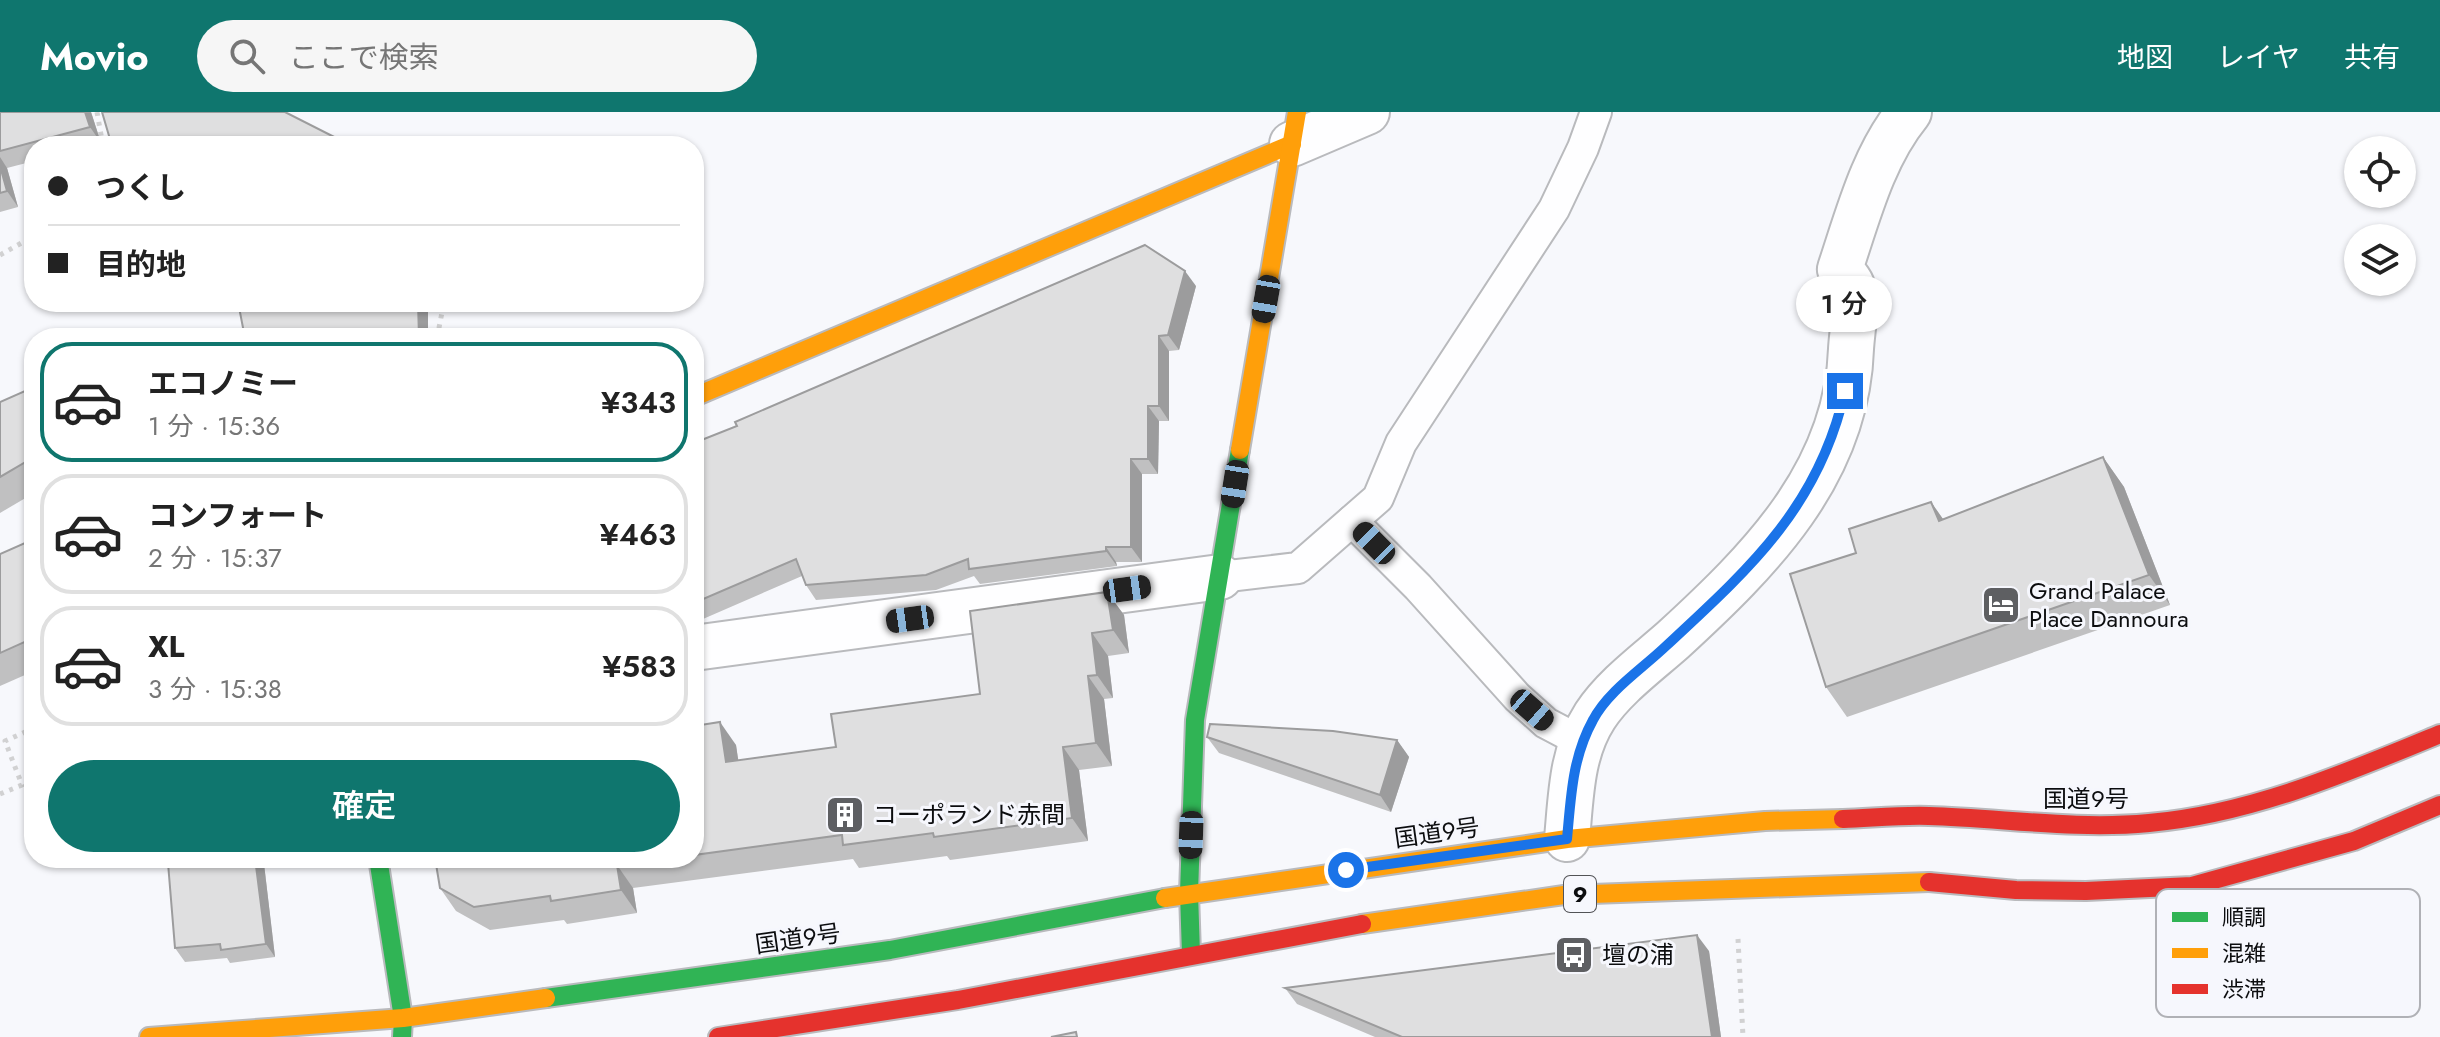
<!DOCTYPE html>
<html lang="ja">
<head>
<meta charset="utf-8">
<style>
	:root { --surface:#fff; --page:#f6f6f6; --text:#222; --muted:#767676; --line:#e0e0e0; --accent:#0f766e }
	body { margin:0; font-family:Jost,"Noto Sans JP",sans-serif; background:var(--page); color:var(--text); height:100vh; display:flex; flex-direction:column; font-size:30px; white-space:nowrap }
	* { box-sizing:border-box; margin:0 }
	p { font-size:26px; color:var(--muted) }
	.icon { flex:none; width:44px; height:44px; fill:none; stroke:currentColor; stroke-width:2; stroke-linecap:round; stroke-linejoin:round }
	.map { position:relative; flex:1; overflow:hidden }
	.sheet { position:absolute; left:24px; top:216px; width:680px; height:540px; display:flex; flex-direction:column; background:var(--surface); border-radius:32px; box-shadow:0 2px 6px #0004 }
	.sheet>* { flex:none }
	.top-card { position:absolute; left:24px; top:24px; width:680px; height:176px; border-radius:32px; box-shadow:0 2px 6px #0004; display:grid; align-content:center; height:176px; padding:0 24px; background:var(--surface) }
	.fabs { position:absolute; left:2344px; top:24px; display:grid; gap:16px }
	.fabs a { display:grid; place-items:center; width:72px; height:72px; border-radius:50%; background:var(--surface); box-shadow:0 2px 6px #0004; font-size:40px }
	.end { position:absolute; width:36px; height:36px; margin:-18px; border:10px solid #1a73e8; background:#fff; box-shadow:0 0 0 4px #fff }
	.from { border-radius:50% }
	.bubble { position:absolute; height:56px; border-radius:28px; background:var(--surface); box-shadow:0 2px 6px #0004; font-size:26px; font-weight:600; line-height:56px; text-align:center }
	.car { position:absolute; width:24px; height:48px; margin:-24px -12px; border-radius:10px; box-shadow:0 0 6px 2px #0007; background:linear-gradient(#222 24%,#8ab4d8 0 40%,#222 0 76%,#8ab4d8 0 86%,#222 0) }
	.top-card b { display:flex; align-items:center; gap:28px; height:76px; font-size:30px }
	.top-card b+b { border-top:2px solid var(--line) }
	.top-card i { width:20px; height:20px; background:var(--text) }
	ul { padding:14px 0 0; list-style:none }
	li { display:flex; align-items:center; gap:24px; height:120px; margin:0 16px 12px; padding:0 8px; border:4px solid var(--line); border-radius:32px }
	li div { flex:1 }
	li b { display:block; font-size:30px }
	li em { font-style:normal; font-weight:600 }
	li.on { border-color:var(--accent) }
	li>.icon { width:72px; height:72px; stroke-width:1.5 }
	.cta { display:flex; gap:16px; margin-top:auto; padding:16px 24px }
	.cta a { flex:1; height:92px; border-radius:48px; background:var(--accent); color:#fff; font-size:32px; font-weight:600; line-height:92px; text-align:center }
	header { display:flex; align-items:center; gap:48px; box-sizing:border-box; height:112px; padding:0 40px; background:var(--accent); color:#fff }
	header strong { font-size:38px }
	nav { display:flex; gap:44px; margin-inline-start:auto; font-size:28px }
	.search { width:560px; height:72px; background:var(--page); display:flex; align-items:center; gap:20px; box-sizing:border-box; padding:0 28px; border-radius:44px; color:var(--muted); font-size:30px }
	.map>svg:first-child { display:block }
</style>
</head>
<body>
<header>
<strong>Movio</strong>
<div class="search"><svg class="icon" aria-label="search" viewBox="0 0 24 24"><circle cx="10" cy="10" r="6"/><path d="M15 15l6 6"/></svg>ここで検索</div>
<nav><a>地図</a><a>レイヤ</a><a>共有</a></nav>
</header>
<div class="map">
<svg width="2440" height="925" viewBox="0 0 2440 925">
	<rect width="100%" height="100%" fill="#f7f8fc"/>
	<g fill="none" stroke-linecap="round" stroke-linejoin="round">
		<g stroke="#b9babd" stroke-width="34">
			<g id="lane">
				<path d="M1352,409l66,66 99,110 29,26 36,19"/>
				<path d="M1220,465l78,-9 80,-70 23,-55 153,-234 29,-61 13,-36"/>
			</g>
		</g>
		<g stroke="#b9babd" stroke-width="48">
			<g id="street">
				<path d="M1292,32l75,-32"/>
				<path d="M694,536l526,-71"/>
				<path d="M1567,727c4,-42 4,-86 28,-123 19,-29 52,-53 78,-76 86,-79 174,-166 178,-291 1,-18 6,-42 2,-60 -1,-7 -9,-15 -13,-20 18,-54 33,-113 69,-157"/>
			</g>
		</g>
		<g stroke="#b9babd" stroke-width="22">
			<g id="fast">
				<path d="M378,746l25,160 -1,19"/>
				<path d="M1191,842l-2,-61 6,-173 45,-270"/>
				<path d="M546,886l344,-48 275,-52"/>
			</g>
		</g>
		<g stroke="#b9babd" stroke-width="22">
			<g id="slow">
				<path d="M694,285l598,-253"/>
				<path d="M1240,338l57,-338"/>
				<path d="M1165,786l402,-59 198,-18 78,-2"/>
				<path d="M1362,812l202,-29 365,-13"/>
				<path d="M149,925l254,-19 143,-20"/>
			</g>
		</g>
		<g stroke="#b9babd" stroke-width="22">
			<g id="jam">
				<path d="M1843,707c29,-1 58,-4 86,-3 73,2 146,14 220,7 102,-9 197,-50 291,-89"/>
				<path d="M1929,770l87,8 70,1 106,-5 162,-45 86,-36"/>
				<path d="M718,925l240,-37 404,-76"/>
			</g>
		</g>
		<g stroke="#d1d1d2" stroke-width="5" stroke-dasharray="4 6" stroke-linecap="butt">
			<path d="M97,0l6,34"/>
			<path d="M0,143l34,-19"/>
			<path d="M223,223l2,3"/>
			<path d="M437,226l7,-36"/>
			<path d="M0,682l22,-9 -17,-44 29,-13"/>
			<path d="M1738,827l5,98"/>
		</g>
		<use href="#lane" stroke="#fefeff" stroke-width="30"/>
		<use href="#street" stroke="#fefeff" stroke-width="44"/>
		<use href="#fast" stroke="#30b455" stroke-width="18"/>
		<use href="#slow" stroke="#ff9f0a" stroke-width="18"/>
		<use href="#jam" stroke="#e5322d" stroke-width="18"/>
	</g>
	<g fill="#c0c0c1">
		<path d="M0,0h91l10,31 -12,3h-55v15l-27,7 11,39 -18,5z"/>
		<path d="M102,0l250,34h-240z"/>
		<path d="M1196,174l-17,64 -10,1v70h-10l-1,53h-16v88h-26l1,4 -137,18 -6,-8 -38,14 -120,10 -10,-15 -4,-9 -99,43 -9,-11v-165z"/>
		<path d="M34,275v106l-34,20v-111z"/>
		<path d="M2103,345l21,30 46,118 -323,112 -21,-30 30,-134 75,-51 12,17z"/>
		<path d="M34,427v132l-34,15v-132z"/>
		<path d="M1107,480l17,23 5,38 -21,3 5,42 -9,1 8,67 -33,4 9,71 -138,19 -3,-4 -88,12 -6,-9 -220,29 4,25 -70,11 -3,-4 -74,10 -34,-19 -16,-23 -5,-30h259v-132l42,19 2,15 98,-13 144,-53z"/>
		<path d="M1207,625l190,3 12,17 -18,55 -172,-59z"/>
		<path d="M264,752l11,93 -45,6 -3,-5 -42,4 -10,-14z"/>
		<path d="M1709,839l12,86h-346l-78,-33 -12,-16z"/>
	</g>
	<g fill="#9c9c9d">
		<path d="M85,0h6l10,31 -11,-16z"/>
		<path d="M0,45l7,11 11,39 -11,-16 -7,-25z"/>
		<path d="M1185,159l11,15 -17,64 -11,-15z"/>
		<path d="M418,190h10v36h-9z"/>
		<path d="M1159,224l10,15v70l-10,-15z"/>
		<path d="M1148,294l11,15 -1,53 -10,-15z"/>
		<path d="M2103,345l21,30 46,118 -21,-30z"/>
		<path d="M1131,347l11,15v88l-11,-15z"/>
		<path d="M1931,390l21,30 -13,-11z"/>
		<path d="M1106,435l10,15 1,4 -11,-15z"/>
		<path d="M1107,480l17,23 5,38 -16,-23z"/>
		<path d="M1092,521l16,23 5,42 -16,-23z"/>
		<path d="M1088,564l16,23 8,67 -16,-23z"/>
		<path d="M720,610l16,23 6,40 -16,-23z"/>
		<path d="M1397,628l12,17 -18,55 -11,-17z"/>
		<path d="M1063,635l16,23 9,71 -16,-23z"/>
		<path d="M255,746h4l5,6 11,93 -9,-13z"/>
		<path d="M617,753l16,23 4,25 -16,-23z"/>
		<path d="M1697,823l12,16 12,86h-9z"/>
	</g>
	<g fill="#dfdfe0" stroke="#9c9c9d" stroke-width="2">
		<path d="M0,0h85l5,15 -90,24z"/>
		<path d="M102,0h183l67,34h-203v-6l-22,6h-15z"/>
		<path d="M0,54l7,25 -7,2z"/>
		<path d="M1145,133l40,26 -17,64 -9,1v70h-11v53h-17v88h-25v4l-137,18 -1,-10 -42,16 -120,10 -10,-26 -102,44v-160l43,-17 -2,-4z"/>
		<path d="M238,190h180l1,36h-174z"/>
		<path d="M34,275v70l-34,20v-75z"/>
		<path d="M2103,345l46,118 -323,112 -36,-113 66,-21 -7,-24 82,-27 8,19z"/>
		<path d="M34,427v107l-3,-7 -31,14v-99z"/>
		<path d="M1107,480l6,38 -21,3 5,42 -9,1 8,67 -33,4 9,71 -138,19 -1,-4 -90,12 -1,-10 -148,20v-129l26,-4 6,40 110,-15 -5,-33 149,-20 -10,-83z"/>
		<path d="M1210,612l123,7 64,9 -17,55 -173,-58z"/>
		<path d="M209,746h46l11,86 -45,6 -1,-6 -45,4 -7,-85 41,-3z"/>
		<path d="M435,746h235l-53,7 4,25 -70,11 -1,-5 -76,11 -34,-19z"/>
		<path d="M1697,823l15,102h-310l-117,-49z"/>
		<path d="M1076,920l1,5h-26z"/>
	</g>
	<g fill="none" stroke-linecap="round" stroke-linejoin="round">
		<path stroke="#1a73e8" stroke-width="10" d="M1346,758l221,-31c4,-42 5,-81 26,-119 15,-29 49,-51 73,-74 83,-77 153,-139 179,-255"/>
	</g>
	<defs>
		<g id="hotel-square" transform="scale(2)"><rect x="-9" y="-9" width="18" height="18" rx="4" fill="#5e5f62" stroke="#f6f7fd"/><path d="M-6-4.5h1.5V1H6V5H4.5V3h-9V5H-6ZM-4 0a1.8 1.8 0 1 1 3.6 0ZM.5 0V-2.5h3Q6-2.5 6 0Z" fill="#fff"/></g>
		<g id="building-square" transform="scale(2)"><rect x="-9" y="-9" width="18" height="18" rx="4" fill="#5e5f62" stroke="#f6f7fd"/><path d="M-4-6H4V6H1V3H-1V6H-4ZM-2.5-4.3h1.7v1.8h-1.7ZM.8-4.3h1.7v1.8H.8ZM-2.5-1h1.7V.8h-1.7ZM.8-1h1.7V.8H.8Z" fill="#fff"/></g>
		<g id="bus-square" transform="scale(2)"><rect x="-9" y="-9" width="18" height="18" rx="4" fill="#5e5f62" stroke="#f6f7fd"/><path d="M-5-6H5V4H4V6H2V4H-2V6H-4V4H-5ZM-3.5-4V0h7V-4ZM-3.5 1.2v1.5H-2V1.2ZM2 1.2v1.5H3.5V1.2Z" fill="#fff"/></g>
	</defs>
	<g fill-rule="evenodd">
		<use href="#hotel-square" x="2001" y="493"/>
		<use href="#building-square" x="845" y="703"/>
		<use href="#bus-square" x="1574" y="843"/>
	</g>
	<g text-anchor="middle" stroke-width="6" stroke-linejoin="round" paint-order="stroke">
		<rect fill="#f6f7fd" stroke="#525356" stroke-width="2" x="1564" y="764" width="32" height="36" rx="6"/>
		<g font-size="22" font-weight="bold" fill="#0c0d0f">
			<text x="1580" y="790">9</text>
		</g>
		<g font-size="24" fill="#0c0d0f" stroke="#f6f7fd" text-anchor="start">
			<text x="2029" y="487">Grand Palace<tspan x="2029" dy="28">Place Dannoura</tspan></text>
			<text x="873" y="711">コーポランド赤間</text>
			<text x="1602" y="851">壇の浦</text>
		</g>
		<g font-size="24" fill="#0c0d0f" stroke="#f6f7fd">
			<text x="2086" y="695">国道9号</text>
			<text transform="translate(1437 721) rotate(-8)" y="8">国道9号</text>
			<text transform="translate(798 827) rotate(-8)" y="8">国道9号</text>
		</g>
	</g>
	<rect x="2156" y="777" width="264" height="128" rx="12" fill="#f6f7fd" stroke="#b0b1b6" stroke-width="2"/>
	<rect x="2172" y="800" width="36" height="10" fill="#30b455"/>
	<rect x="2172" y="836" width="36" height="10" fill="#ff9f0a"/>
	<rect x="2172" y="872" width="36" height="10" fill="#e5322d"/>
	<g font-size="22" fill="#0c0d0f">
		<text x="2222" y="813">順調</text>
		<text x="2222" y="849">混雑</text>
		<text x="2222" y="885">渋滞</text>
	</g>
</svg>
<div class="fabs">
<a><svg class="icon" aria-label="locate" viewBox="0 0 24 24"><circle cx="12" cy="12" r="6"/><path d="M12 2v4M12 18v4M2 12h4M18 12h4"/></svg></a>
<a><svg class="icon" aria-label="layers" viewBox="0 0 24 24"><path d="M12 4l9 5-9 5-9-5zM3 14l9 5 9-5"/></svg></a>
</div>
<i class="end from" style="left:1346px;top:758px"></i>
<i class="end" style="left:1845px;top:279px"></i>
<div class="bubble" style="left:1796px;top:164px;width:96px">1 分</div>
<i class="car" style="left:1266px;top:187px;rotate:190deg"></i>
<i class="car" style="left:1235px;top:372px;rotate:189deg"></i>
<i class="car" style="left:1374px;top:431px;rotate:315deg"></i>
<i class="car" style="left:1127px;top:477px;rotate:82deg"></i>
<i class="car" style="left:910px;top:507px;rotate:262deg"></i>
<i class="car" style="left:1532px;top:598px;rotate:131deg"></i>
<i class="car" style="left:1191px;top:723px;rotate:182deg"></i>
<div class="top-card">
<b><i class="from"></i>つくし</b>
<b><i></i>目的地</b>
</div>
<section class="sheet">
<ul>
<li class="on"><svg class="icon" aria-label="car" viewBox="0 0 24 24"><path d="M5 17H2v-5l4-1 3-4h7l3 4 3 1v5h-3M9 17h6M6 11h13"/><circle cx="7" cy="17" r="2"/><circle cx="17" cy="17" r="2"/></svg><div><b>エコノミー</b><p>1 分 · 15:36</p></div><em>¥343</em></li>
<li><svg class="icon" aria-label="car" viewBox="0 0 24 24"><path d="M5 17H2v-5l4-1 3-4h7l3 4 3 1v5h-3M9 17h6M6 11h13"/><circle cx="7" cy="17" r="2"/><circle cx="17" cy="17" r="2"/></svg><div><b>コンフォート</b><p>2 分 · 15:37</p></div><em>¥463</em></li>
<li><svg class="icon" aria-label="car" viewBox="0 0 24 24"><path d="M5 17H2v-5l4-1 3-4h7l3 4 3 1v5h-3M9 17h6M6 11h13"/><circle cx="7" cy="17" r="2"/><circle cx="17" cy="17" r="2"/></svg><div><b>XL</b><p>3 分 · 15:38</p></div><em>¥583</em></li>
</ul>
<div class="cta"><a>確定</a></div>
</section>
</div>
</body>
</html>
